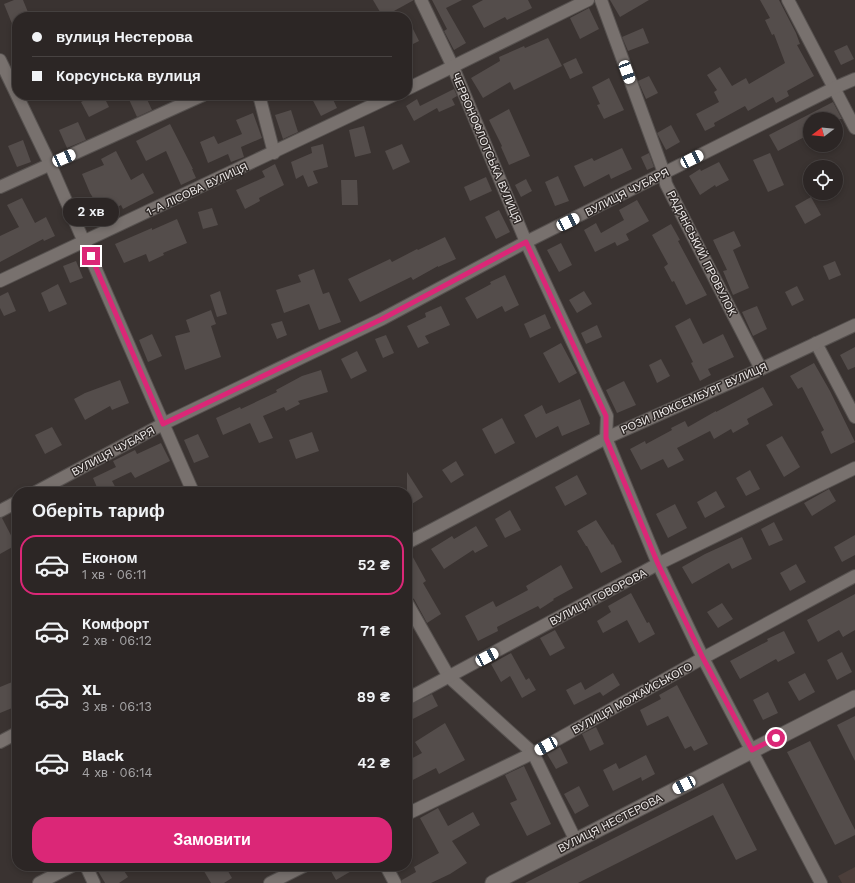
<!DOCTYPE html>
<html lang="uk">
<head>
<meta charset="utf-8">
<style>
	:root { --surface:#2c2625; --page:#383232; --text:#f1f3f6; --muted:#a6a5a7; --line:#484342; --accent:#db2777 }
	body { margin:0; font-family:"Work Sans",sans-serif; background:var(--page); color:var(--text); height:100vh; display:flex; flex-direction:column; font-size:15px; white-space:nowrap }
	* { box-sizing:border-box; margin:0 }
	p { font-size:13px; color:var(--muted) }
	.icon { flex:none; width:22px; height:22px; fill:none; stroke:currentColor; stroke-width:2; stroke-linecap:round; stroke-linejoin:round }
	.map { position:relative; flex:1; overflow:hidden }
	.drawer { position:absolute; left:12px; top:487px; width:400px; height:384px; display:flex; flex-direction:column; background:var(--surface); border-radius:16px; box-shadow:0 2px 6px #0003,0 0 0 1px var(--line) }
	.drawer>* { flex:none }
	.banner { position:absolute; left:12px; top:12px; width:400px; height:88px; border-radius:16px; box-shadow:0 2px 6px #0003,0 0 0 1px var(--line); display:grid; align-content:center; height:88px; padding:0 20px; background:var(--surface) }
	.needle { width:26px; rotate:254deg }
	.buttons { position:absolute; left:803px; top:112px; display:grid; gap:8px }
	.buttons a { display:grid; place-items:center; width:40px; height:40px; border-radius:50%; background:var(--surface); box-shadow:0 2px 6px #0003,0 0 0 1px var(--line); font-size:20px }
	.end { position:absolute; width:18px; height:18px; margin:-9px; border:5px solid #db2777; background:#fff; box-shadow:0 0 0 2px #fff }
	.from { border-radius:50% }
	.bubble { position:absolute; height:28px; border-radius:14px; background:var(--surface); box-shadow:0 2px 6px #0003,0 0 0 1px var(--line); font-size:13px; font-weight:600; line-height:28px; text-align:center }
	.car { position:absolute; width:12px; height:24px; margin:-12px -6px; border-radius:5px; box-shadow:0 0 3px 1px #0007; background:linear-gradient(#fff 24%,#345 0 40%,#fff 0 76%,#345 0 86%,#fff 0) }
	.banner b { display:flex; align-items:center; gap:14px; height:38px; font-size:15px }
	.banner b+b { border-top:1px solid var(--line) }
	.banner i { width:10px; height:10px; background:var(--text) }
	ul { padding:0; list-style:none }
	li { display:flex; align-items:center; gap:12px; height:60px; margin:0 8px 6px; padding:0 12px; border:2px solid transparent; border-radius:16px }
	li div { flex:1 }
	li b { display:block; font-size:15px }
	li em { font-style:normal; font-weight:600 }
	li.current { border-color:var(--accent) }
	li>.icon { width:36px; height:36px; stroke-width:1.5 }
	h2 { padding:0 20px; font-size:18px; line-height:48px }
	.action { display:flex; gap:8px; margin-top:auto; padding:8px 20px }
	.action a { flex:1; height:46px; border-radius:16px; background:var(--accent); color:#fff; font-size:16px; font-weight:600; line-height:46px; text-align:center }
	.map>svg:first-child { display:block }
</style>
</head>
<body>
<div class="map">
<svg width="855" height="883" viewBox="0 0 855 883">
	<rect width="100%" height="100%" fill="#3a3331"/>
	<path fill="#4b3e3a" d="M855,867v16h-13l-4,-7z"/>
	<g fill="#544d4b">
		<path d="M14,0h9l7,17h-13v19l-13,-32z"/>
		<path d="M373,0h41l-31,17z"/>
		<path d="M432,0h30l-16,8 20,35 -12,7 -10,-19 3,-2z"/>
		<path d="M483,0h45l4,8 -25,12 -2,-3 -21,11 -12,-22z"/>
		<path d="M610,0h39l-29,17z"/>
		<path d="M760,0h19l17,33 4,11 -3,1 17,31 -27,15 2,5 -13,7 -3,-6 -25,14 -3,-5 -31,17 1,3 -10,5 -9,-17 23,-12 -5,-10 3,-2 -10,-15 13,-8 12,19 14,-8 3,6 36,-21 -11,-29 -2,1 -7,-15 5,-2z"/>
		<path d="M589,8l10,21 -19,10 -10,-21z"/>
		<path d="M407,17l12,24 -12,6z"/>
		<path d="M643,28l6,15 -21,8 -6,-14z"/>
		<path d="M548,38l14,28 -48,24 -4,-8 -27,16 -12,-20 29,-17 -1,-4 25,-11 1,2z"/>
		<path d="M847,45l7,14 -13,6 -7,-14z"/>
		<path d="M576,58l7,15 -13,6 -7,-15z"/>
		<path d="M649,76l9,17 -12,6 -8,-18z"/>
		<path d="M609,78l15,32 -20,9 -7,-14 3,-1 -8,-17z"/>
		<path d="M454,89l3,7 -5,3 3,6 -16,7 -2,-4 -23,13 -8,-15 11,-7 3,7z"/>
		<path d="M94,95h9l6,12 -20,10 -8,-15z"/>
		<path d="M127,95h18l7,15 -15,7z"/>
		<path d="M310,95h21l6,13 -16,8z"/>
		<path d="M833,102l9,17h-32v15l-32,17 -9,-16z"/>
		<path d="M509,109l21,47 -21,9 -8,-18 1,-1 -13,-26z"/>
		<path d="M291,110l7,22 -15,7 -8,-24z"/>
		<path d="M253,113l9,25 -21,9 3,10 -13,5 -3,-8 -20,9 -8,-21 14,-6 4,8 24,-10 -6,-14z"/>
		<path d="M78,122l8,18 -19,8 -8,-18z"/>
		<path d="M170,124l23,45h-1l4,9 -15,7 -15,-34 -20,10 -10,-20z"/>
		<path d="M671,125l9,17 -14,8 -9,-17z"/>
		<path d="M364,126l7,27 -16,4 -6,-27z"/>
		<path d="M23,140l8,22 -14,5 -9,-21z"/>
		<path d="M323,144l5,23 -15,4 5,12 -10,4 -5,-12 -7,4 -5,-17 21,-9 -1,-6z"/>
		<path d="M402,144l8,18 -17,8 -8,-19z"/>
		<path d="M622,148l10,21 -21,10 -2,-5 -25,13 -10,-21 18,-8 2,3z"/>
		<path d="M116,151l15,29 12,-7 11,20 -31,16 -2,-4 -17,10 -14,-22 -8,-19 22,-9 -3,-6z"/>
		<path d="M649,153l5,14 -7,3 -6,-13z"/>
		<path d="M770,153l14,32 -16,7 -15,-32z"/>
		<path d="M719,162l10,18 -13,7 -1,-2 -15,10 -11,-19 11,-7 1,2z"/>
		<path d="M275,164l9,21 -25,13 1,3 -15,8 -9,-19 29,-13 -3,-6z"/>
		<path d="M558,176l11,25 -14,5 -10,-24z"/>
		<path d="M486,177l6,14 -22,10 -6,-14z"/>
		<path d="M526,179l6,12 -11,6 -6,-12z"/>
		<path d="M341,180h16l1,25h-16z"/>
		<path d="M811,197l10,18 -16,9 -10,-18z"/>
		<path d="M22,198l13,25 11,-6 9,19 -11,5 -1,-2 -43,23v-26l19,-9 -12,-22z"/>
		<path d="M637,200l12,21 -23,13 3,6 -12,6 -2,-4 -20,10 -11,-22 12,-7 5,10 23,-13 -5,-10z"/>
		<path d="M212,208l6,17 -15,4 -5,-17z"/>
		<path d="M499,210l11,22 -14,7 -11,-22z"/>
		<path d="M177,219l10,24 -24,10 1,2 -15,7 -3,-8 -22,9 -9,-19 37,-16v2z"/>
		<path d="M671,224l9,16 -2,1 29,54 -21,10 -12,-24 -2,1 -8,-15 4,-3 -16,-29z"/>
		<path d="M734,231l7,15 -8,4 16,38 -16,7 -10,-24 4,-1 -14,-30z"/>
		<path d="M445,237l11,22 -18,8v-1l-25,14 -2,-3 -51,25 -12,-23 42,-20 2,3 25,-13 1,1z"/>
		<path d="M561,243l11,22 -13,7 -12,-22z"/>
		<path d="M76,261l7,17 -13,5 -7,-17z"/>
		<path d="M835,261l6,14 -12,5 -6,-14z"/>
		<path d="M314,269l9,25 6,-2 12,30 -22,8 -10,-26 -25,9 -8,-23 25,-8 -3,-7z"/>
		<path d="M505,275l14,30 -14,7 -3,-6 -25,13 -12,-21 26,-14 -1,-2z"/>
		<path d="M58,284l9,20 -18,8 -8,-19z"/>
		<path d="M797,286l7,14 -12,6 -7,-14z"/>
		<path d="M220,291l7,23 -10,3 -7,-22z"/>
		<path d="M584,291l8,13 -15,9 -8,-13z"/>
		<path d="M8,292l8,19 -12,5 -4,-8v-12z"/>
		<path d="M441,306l9,19 -25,11 4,7 -11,5 -11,-22 19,-9 -1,-4z"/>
		<path d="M757,306l10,23 -14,7 -11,-24z"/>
		<path d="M211,310l5,14 -5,2 10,31 -36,13 -10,-34 15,-4 -4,-12z"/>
		<path d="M545,314l6,14 -21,10 -6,-14z"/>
		<path d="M690,318l13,26 20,-10 11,23 -26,12 3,6 -11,6 -9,-18 2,-1 -18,-36z"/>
		<path d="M282,321l5,14 -10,4 -6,-15z"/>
		<path d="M597,325l5,12 -16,7 -5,-11z"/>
		<path d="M152,334l10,22 -14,6 -9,-22z"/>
		<path d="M386,335l8,18 -11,5 -8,-19z"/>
		<path d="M561,343l16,30 -18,10 -16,-30z"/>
		<path d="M855,347v20l-7,3 -8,-15z"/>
		<path d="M357,351l10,20 -16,8 -10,-20z"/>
		<path d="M661,359l9,17 -13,7 -8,-18z"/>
		<path d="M814,363l16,28 25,51 -24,12 -10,-22 3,-2 -22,-43 -4,2 -8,-13z"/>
		<path d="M321,370l7,22 -30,9 2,3 -14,7 -2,-4 -21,9 10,22 -14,5 -9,-20 -27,12 -7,-17 24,-11 1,2 36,-17 -1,-2 26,-14z"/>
		<path d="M120,380l9,23 -17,7 -2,-4 -25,14 -11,-21 11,-6z"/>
		<path d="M624,381l12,24 -19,8 -11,-23z"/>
		<path d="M763,387l10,18 -26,14 2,5 -16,9 -2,-4 -17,10 -4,-8 -33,17 7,12 -16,8 -5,-9 -22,11 -11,-21 15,-8 1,3 26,-14 -1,-2 14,-7 3,6 28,-16v1z"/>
		<path d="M580,399l10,25 -28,12 -4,-10 -22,12 -12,-23 18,-10 4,9z"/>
		<path d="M502,418l13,25 -20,11 -13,-25z"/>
		<path d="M52,427l10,18 -17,9 -10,-19z"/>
		<path d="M312,432l7,19 -23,8 -7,-19z"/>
		<path d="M198,434l11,23 -15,6 -10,-23z"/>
		<path d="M782,436l18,31 -16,10 -18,-32z"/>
		<path d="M161,443l9,18 -35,17 -4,-6 -19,9 6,11h-19l-6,-14 23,-11 -3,-6 22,-11 2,4z"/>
		<path d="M456,461l8,14 -13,8 -9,-13z"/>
		<path d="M750,470l10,19 -14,7 -10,-18z"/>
		<path d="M407,472l16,25 -16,10z"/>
		<path d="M577,475l10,19 -22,12 -10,-19z"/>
		<path d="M829,489l7,12 -24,15 -8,-13z"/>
		<path d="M716,491l9,16 -20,11 -8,-16z"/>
		<path d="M675,504l12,24 -19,10 -12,-24z"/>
		<path d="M510,510l11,20 -16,8 -10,-19z"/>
		<path d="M0,518h2l14,27 -16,9z"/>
		<path d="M596,520l16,25 1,-1 9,18 -21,11 -14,-27h-1l-9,-15z"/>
		<path d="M774,522l9,18 -14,6 -8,-17z"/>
		<path d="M476,526l12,20 -13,7 -2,-3 -29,19 -13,-20 21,-13 2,3z"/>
		<path d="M855,535v20l-13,7 -8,-15z"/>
		<path d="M742,537l10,22 -20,10 -3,-6 -37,21 -10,-17 23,-13z"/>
		<path d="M407,550h2l17,31 -3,2 18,31 -14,9 -13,-24 -7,-4z"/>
		<path d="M796,564l10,18 -16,9 -10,-18z"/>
		<path d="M561,565l12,23 -20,11 1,1 -14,9 -2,-3 -41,21 1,4 -20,10 -13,-25 28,-15 3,6 32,-17 -2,-4z"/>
		<path d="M631,593l16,30 2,-1 6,12 -16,9 -12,-23 -24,13 -6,-12 14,-9 -3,-6z"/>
		<path d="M855,594v36l-12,7 -4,-7 -21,12 -11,-22z"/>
		<path d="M722,603l11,16 -15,9 -11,-16z"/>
		<path d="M555,630l10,18 -15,8 -10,-18z"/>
		<path d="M784,631l11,22 -17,9 -2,-3 -36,20 -10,-18 38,-20 -1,-2z"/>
		<path d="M842,652l10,20 -15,8 -10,-20z"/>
		<path d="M511,653l15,27 3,-2 7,12 -14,8 -12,-22 -9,6 -10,-18z"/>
		<path d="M613,673l7,12 -17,11 -3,-4 -26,13 -8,-15 15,-8 4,8z"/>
		<path d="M805,673l10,19 -16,9 -11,-19z"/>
		<path d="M17,680v26l-17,7v-26z"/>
		<path d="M677,685l31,59 -14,7 -3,-5 -6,3 -17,-33 -21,10 -7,-16 21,-11 -2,-4z"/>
		<path d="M768,692l10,21 -15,7 -10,-20z"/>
		<path d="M432,694l6,12 -31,16v-16z"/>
		<path d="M855,716v45l-18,-36z"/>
		<path d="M445,723l20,37 -26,14 -3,-6 -29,15v-22l15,-8 -7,-11z"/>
		<path d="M596,727l8,17 -14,7 -8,-17z"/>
		<path d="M810,741l45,89v5l-20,10 -48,-93z"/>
		<path d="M560,747l8,16 -12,6 -9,-15z"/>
		<path d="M646,755l9,19 -13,7 -1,-4 -28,14 -10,-21 13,-7 3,6z"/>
		<path d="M524,766l27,58 -24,12 -17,-33 7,-3 -12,-25z"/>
		<path d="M723,783l34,67 -21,10 -23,-45 -135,68h-53z"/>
		<path d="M579,786l10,20 -14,8 -11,-20z"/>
		<path d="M438,808l10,18 25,-14 7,13 -28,16 15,22 -17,11 -19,9h-29v-3l14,-8 -2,-5 25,-14 -19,-35z"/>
		<path d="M95,866h26l7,11 -9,6h-14z"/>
		<path d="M201,866h24l7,12 -8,5h-13z"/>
		<path d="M328,866h32l-24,14z"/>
	</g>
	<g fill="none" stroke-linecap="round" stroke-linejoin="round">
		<g stroke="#56514f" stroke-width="14">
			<g id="minor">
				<path d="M421,0l32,67 73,175 81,174 -1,22 52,126 45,94 118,225"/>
				<path d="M601,0l63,173 2,11 95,185"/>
				<path d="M788,0l67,128"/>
				<path d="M0,60l50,104 143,328"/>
				<path d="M407,89l181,-89"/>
				<path d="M259,95l15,58"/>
				<path d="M0,187l203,-92"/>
				<path d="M0,281l394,-186"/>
				<path d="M816,343l39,74"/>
				<path d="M36,492l127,-68 219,-105 144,-77 308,-154 21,-9"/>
				<path d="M0,511l17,-9"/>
				<path d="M407,543l199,-105 155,-69 94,-44"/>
				<path d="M407,603l42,74 84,76 43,88"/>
				<path d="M407,699l251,-135 197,-96"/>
				<path d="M0,742l17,-9"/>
				<path d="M407,814l126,-61 170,-95 152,-82"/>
				<path d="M86,866l8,17"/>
				<path d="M386,866l9,17"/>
				<path d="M39,883l33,-17"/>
				<path d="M270,883l34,-17"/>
			</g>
		</g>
		<g stroke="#56514f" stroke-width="17">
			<path id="tertiary" d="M493,883l362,-185"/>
		</g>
		<use href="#minor" stroke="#78716e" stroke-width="12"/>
		<use href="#tertiary" stroke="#78716e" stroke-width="15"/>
	</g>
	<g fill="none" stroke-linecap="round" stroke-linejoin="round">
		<path stroke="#db2777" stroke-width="5" d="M91,256l72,168 219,-105 144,-77 80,174v22l52,126 45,94 49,92 24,-12"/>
	</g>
	<g text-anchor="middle" stroke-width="3" stroke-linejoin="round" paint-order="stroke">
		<g font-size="11" fill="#eeeae9" stroke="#2f2927">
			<text transform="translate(487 148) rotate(67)" y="4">ЧЕРВОНОФЛОТСЬКА ВУЛИЦЯ</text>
			<text transform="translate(197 189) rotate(-25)" y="4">1-А ЛІСОВА ВУЛИЦЯ</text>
			<text transform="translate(627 192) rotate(-27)" y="4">ВУЛИЦЯ ЧУБАРЯ</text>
			<text transform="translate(702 253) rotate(63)" y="4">РАДЯНСЬКИЙ ПРОВУЛОК</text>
			<text transform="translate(694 398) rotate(-24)" y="4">РОЗИ ЛЮКСЕМБУРГ ВУЛИЦЯ</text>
			<text transform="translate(113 451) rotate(-28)" y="4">ВУЛИЦЯ ЧУБАРЯ</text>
			<text transform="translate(598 597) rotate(-28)" y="4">ВУЛИЦЯ ГОВОРОВА</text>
			<text transform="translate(632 698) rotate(-29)" y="4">ВУЛИЦЯ МОЖАЙСЬКОГО</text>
			<text transform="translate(610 823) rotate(-27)" y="4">ВУЛИЦЯ НЕСТЕРОВА</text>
		</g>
	</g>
</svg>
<div class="buttons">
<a><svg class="needle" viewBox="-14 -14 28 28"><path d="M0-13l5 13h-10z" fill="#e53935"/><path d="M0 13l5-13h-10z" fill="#a6a5a7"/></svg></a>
<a><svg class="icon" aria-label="locate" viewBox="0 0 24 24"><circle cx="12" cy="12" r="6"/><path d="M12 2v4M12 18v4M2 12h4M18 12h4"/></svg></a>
</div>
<i class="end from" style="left:776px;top:738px"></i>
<i class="end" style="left:91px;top:256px"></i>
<div class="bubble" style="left:63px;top:198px;width:56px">2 хв</div>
<i class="car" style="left:627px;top:72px;rotate:160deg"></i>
<i class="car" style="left:64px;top:158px;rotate:66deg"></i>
<i class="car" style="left:692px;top:159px;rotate:63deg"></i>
<i class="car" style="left:568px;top:222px;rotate:63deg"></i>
<i class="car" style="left:487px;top:657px;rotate:62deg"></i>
<i class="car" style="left:546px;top:746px;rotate:241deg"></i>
<i class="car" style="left:684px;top:785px;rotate:243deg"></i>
<div class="banner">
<b><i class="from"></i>вулиця Нестерова</b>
<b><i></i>Корсунська вулиця</b>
</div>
<section class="drawer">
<h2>Оберіть тариф</h2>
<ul>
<li class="current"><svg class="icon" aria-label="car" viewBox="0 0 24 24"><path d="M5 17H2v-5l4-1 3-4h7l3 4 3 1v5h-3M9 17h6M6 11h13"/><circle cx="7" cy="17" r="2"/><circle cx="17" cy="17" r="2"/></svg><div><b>Економ</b><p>1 хв · 06:11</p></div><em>52 ₴</em></li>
<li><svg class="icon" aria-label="car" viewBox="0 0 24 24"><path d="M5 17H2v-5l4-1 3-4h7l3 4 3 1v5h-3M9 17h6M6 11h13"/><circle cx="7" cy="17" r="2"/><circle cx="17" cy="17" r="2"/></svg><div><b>Комфорт</b><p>2 хв · 06:12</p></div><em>71 ₴</em></li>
<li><svg class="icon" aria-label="car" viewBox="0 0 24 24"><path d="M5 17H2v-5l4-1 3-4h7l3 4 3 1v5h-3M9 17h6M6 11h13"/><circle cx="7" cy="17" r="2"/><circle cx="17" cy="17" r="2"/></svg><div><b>XL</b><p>3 хв · 06:13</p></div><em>89 ₴</em></li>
<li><svg class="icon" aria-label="car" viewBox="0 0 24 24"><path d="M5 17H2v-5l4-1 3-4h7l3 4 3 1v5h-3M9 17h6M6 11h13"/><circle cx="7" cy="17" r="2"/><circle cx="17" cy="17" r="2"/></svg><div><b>Black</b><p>4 хв · 06:14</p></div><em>42 ₴</em></li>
</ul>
<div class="action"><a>Замовити</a></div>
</section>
</div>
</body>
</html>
